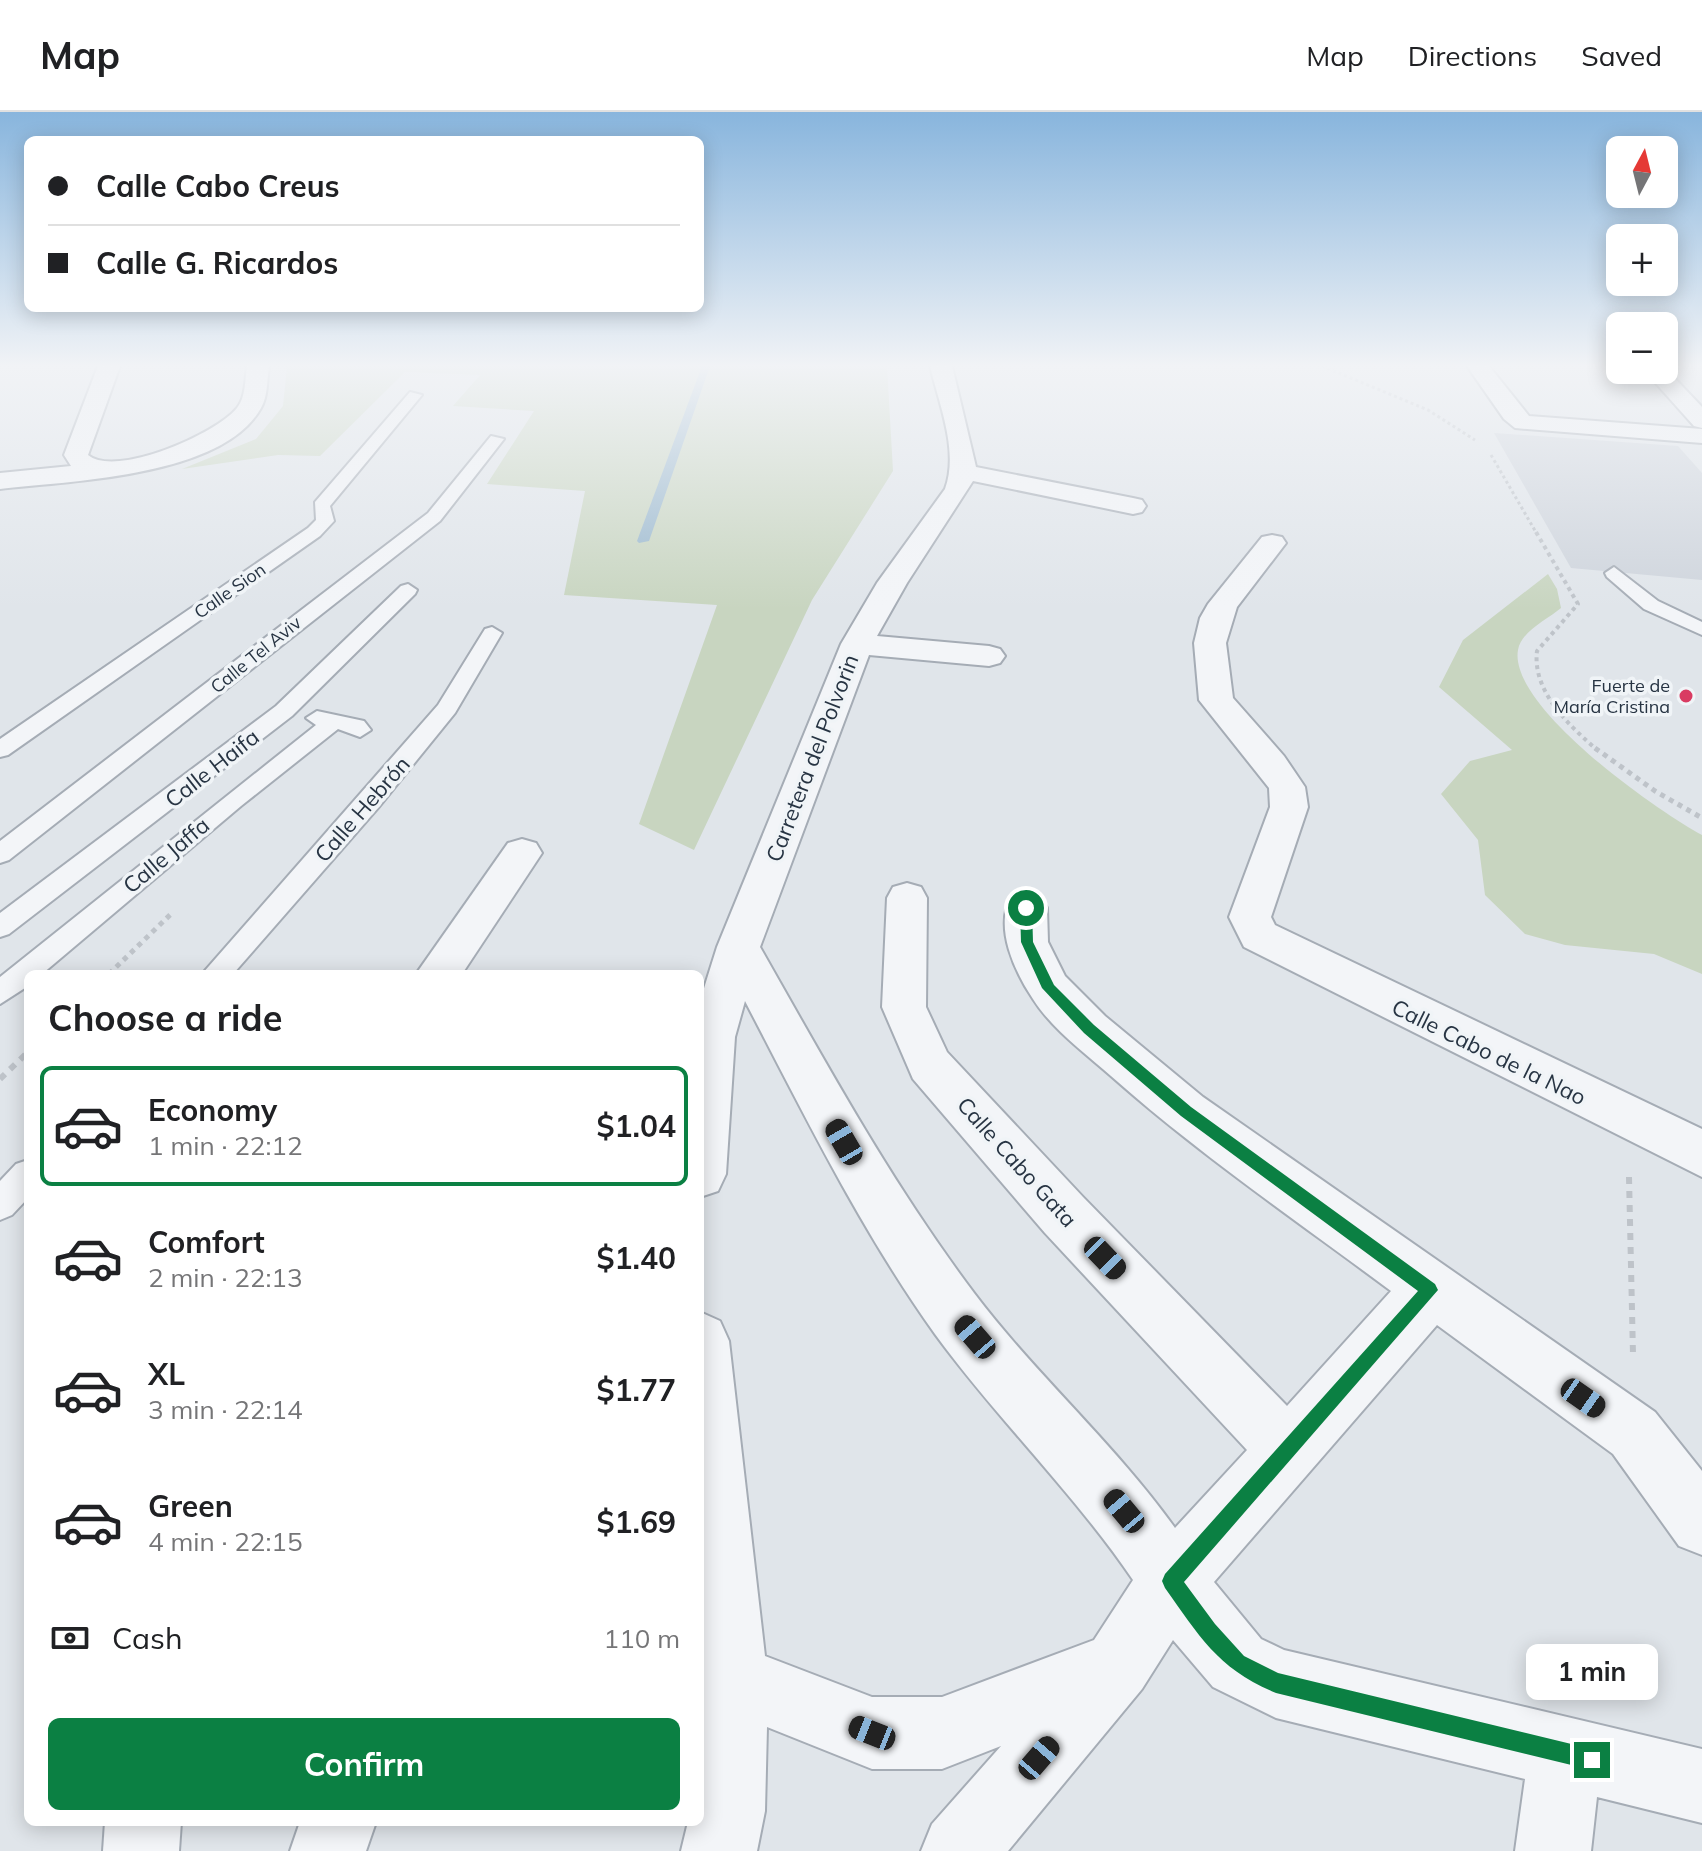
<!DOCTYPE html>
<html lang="en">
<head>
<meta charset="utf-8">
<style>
	:root { --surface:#fff; --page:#f6f6f6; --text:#202124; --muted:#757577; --line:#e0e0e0; --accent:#0b8043 }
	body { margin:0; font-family:Mulish,sans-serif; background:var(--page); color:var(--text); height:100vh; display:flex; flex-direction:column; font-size:30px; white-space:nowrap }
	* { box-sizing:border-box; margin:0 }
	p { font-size:26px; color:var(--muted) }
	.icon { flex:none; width:44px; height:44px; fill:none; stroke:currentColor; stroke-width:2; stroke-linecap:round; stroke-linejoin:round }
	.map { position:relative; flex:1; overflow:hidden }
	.drawer { position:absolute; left:24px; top:858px; width:680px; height:856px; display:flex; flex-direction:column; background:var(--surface); border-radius:12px; box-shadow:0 4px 20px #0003 }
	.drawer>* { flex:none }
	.top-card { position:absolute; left:24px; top:24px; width:680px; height:176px; border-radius:12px; box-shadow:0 4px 20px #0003; display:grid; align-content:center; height:176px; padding:0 24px; background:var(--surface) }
	.needle { width:52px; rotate:7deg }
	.fabs { position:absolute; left:1606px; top:24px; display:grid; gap:16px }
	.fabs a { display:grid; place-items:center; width:72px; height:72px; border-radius:12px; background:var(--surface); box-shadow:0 4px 20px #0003; font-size:40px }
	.end { position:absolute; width:36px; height:36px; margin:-18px; border:10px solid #0b8043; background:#fff; box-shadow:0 0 0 4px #fff }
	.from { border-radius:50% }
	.bubble { position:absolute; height:56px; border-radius:12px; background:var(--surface); box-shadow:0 4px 20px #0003; font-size:26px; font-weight:700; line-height:56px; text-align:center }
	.car { position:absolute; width:24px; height:48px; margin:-24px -12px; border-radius:10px; box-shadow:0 0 6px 2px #0007; background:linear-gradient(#222 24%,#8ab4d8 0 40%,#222 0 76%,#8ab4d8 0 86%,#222 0) }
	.top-card b { display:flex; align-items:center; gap:28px; height:76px; font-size:30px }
	.top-card b+b { border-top:2px solid var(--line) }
	.top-card i { width:20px; height:20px; background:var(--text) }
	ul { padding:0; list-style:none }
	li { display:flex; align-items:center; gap:24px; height:120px; margin:0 16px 12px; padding:0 8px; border:4px solid transparent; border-radius:12px }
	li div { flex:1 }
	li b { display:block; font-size:30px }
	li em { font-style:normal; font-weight:700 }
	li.active { border-color:var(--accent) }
	li>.icon { width:72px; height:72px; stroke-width:1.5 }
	h2 { padding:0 24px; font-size:36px; line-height:96px }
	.pay { display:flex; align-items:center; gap:20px; height:88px; padding:0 24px; font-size:30px }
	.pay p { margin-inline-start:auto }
	.button { display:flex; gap:16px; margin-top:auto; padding:16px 24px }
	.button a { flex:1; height:92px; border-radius:12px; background:var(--accent); color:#fff; font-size:32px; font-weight:700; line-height:92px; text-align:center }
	header { display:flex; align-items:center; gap:48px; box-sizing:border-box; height:112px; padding:0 40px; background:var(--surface); border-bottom:2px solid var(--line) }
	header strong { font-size:38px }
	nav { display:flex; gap:44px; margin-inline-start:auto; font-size:28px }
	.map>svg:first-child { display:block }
</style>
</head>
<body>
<header>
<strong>Map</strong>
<nav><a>Map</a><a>Directions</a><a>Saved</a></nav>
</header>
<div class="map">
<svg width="1702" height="1739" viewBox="0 0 1702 1739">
	<rect width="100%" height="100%" fill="#e0e5ea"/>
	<path fill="#ced4dc" d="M1494,321l184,13 24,27v107l-131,-12z"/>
	<g fill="#c8d5c0">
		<path d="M287,254h600l6,105 -81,129 -118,250 -55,-26 78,-219 -153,-10 21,-104 -98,-7 47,-73 -81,-5 27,-31 -75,-3 -85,84 -42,-1 -96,14 74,-30 27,-33z"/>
		<path d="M1548,462l9,15 4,19c-14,12 -40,23 -43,42 -10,56 139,161 184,185v139l-48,-20 -89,-9 -40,-11 -40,-39 -7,-55 -37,-46 29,-33 42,-11 -73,-63 24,-47z"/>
	</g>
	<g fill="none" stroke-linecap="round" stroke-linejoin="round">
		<path fill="#98b7cd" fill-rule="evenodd" d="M702,254h8l-61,175 -10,2 -2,-2z"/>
		<g stroke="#a5acb5" stroke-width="4">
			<g id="service">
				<path d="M410,280l12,3 -92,111 4,15 -14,15 -312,219 -8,2v-18l308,-211 8,-8 -1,-18z"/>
				<path d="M491,324l13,3 -64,82 -431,339 -9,3v-22l428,-328z"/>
				<path d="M1614,455l44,34 44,21v13l-58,-26 -37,-32 -2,-4z"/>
				<path d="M408,472l9,6 -2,4 -123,122 -283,218 -9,3v-24l276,-207 125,-120z"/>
				<path d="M492,515l10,6 -47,80 -77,95 -145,166h-31l236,-269 47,-76z"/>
				<path d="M317,599l47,10 7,9 -11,7 -22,-8 -97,77 -199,168h-14v12l-28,18v-27l316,-252 -10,-7z"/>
				<path d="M28,1048v38l-16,17 -12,5v-39l16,-17z"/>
			</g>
		</g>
		<g stroke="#a5acb5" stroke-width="4">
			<g id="minor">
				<path d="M98,254h22l-32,89c28,23 128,-21 149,-47 9,-11 8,-29 10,-42h22c-2,13 -1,30 -8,42 -38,69 -191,73 -261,81v-16l71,-7 -7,-11z"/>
				<path d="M930,254h22l24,101 157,31 9,2 4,6 -4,6 -9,2 -160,-33 -66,102 -30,53 112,10 11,3 5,7 -5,7 -11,3 -120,-11 -109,292c67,118 132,237 214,346 62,82 141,151 201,235l72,-78 -202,-217 -132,-154 -31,-72 5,-109 6,-11 14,-4 14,4 6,11 -1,109 21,45 136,145 204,209 104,-115c-94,-70 -192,-137 -280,-215 -26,-23 -59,-47 -78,-77 -18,-27 -39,-71 -22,-102l15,-4 15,4 6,11 1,34 17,34 40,40 98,81 452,315 47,59v84l-23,-9 -66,-92 -176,-129 -223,257 47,57 23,11 418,99v74l-105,-26 -6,54h-76l10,-72 -249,-61 -63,-31 -40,-47 -31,49 -134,162h-87l11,-27 69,-78 -59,23h-70l-105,-42 -2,84 -8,40h-76l7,-29h12v-510l20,9 9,20 36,315 107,41h70l152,-57 39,-60c-59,-87 -136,-161 -198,-246 -75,-105 -131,-220 -190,-333l-10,36 -9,137 -8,17 -18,6v-196l17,-54 124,-303 36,-61 68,-94c14,-38 -6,-85 -15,-123z"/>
				<path d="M1467,254h22l40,50 173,13v14l-187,-15 -11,-9z"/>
				<path d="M1664,255l38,40v21l-8,-2 -50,-56h20z"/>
				<path d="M1272,423l10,2 4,6 -49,64 -11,36 7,55 51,58 21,31 3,20 -37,110 4,8 427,204v48l-458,-230 -15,-30 41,-110 -1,-19 -70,-88 -5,-57 6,-25 8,-14 54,-67z"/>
				<path d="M522,727l14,4 6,10 -80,121h-46l92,-131z"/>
				<path d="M105,1710h76l-2,29h-76z"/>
				<path d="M300,1710h76l-10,29h-76z"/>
			</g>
		</g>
		<g stroke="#bec3c9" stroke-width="3" stroke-dasharray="3 3" stroke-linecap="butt">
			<path d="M1322,254l106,44 47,30"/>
			<path d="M1491,343l46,79"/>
		</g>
		<path stroke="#bec3c9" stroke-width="4" stroke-dasharray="4 4" stroke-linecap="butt" d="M1536,420l42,72 -41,47c-5,41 33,75 60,99"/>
		<g stroke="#bec3c9" stroke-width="5" stroke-dasharray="5 5" stroke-linecap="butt">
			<path d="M1595,636l60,43 47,27"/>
			<path d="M109,862l64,-62"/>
		</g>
		<g stroke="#bec3c9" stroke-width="6" stroke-dasharray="7 7" stroke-linecap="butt">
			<path d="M0,967l28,-27"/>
			<path d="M1629,1065l4,178"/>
		</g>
		<use href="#service" fill="#f3f5f8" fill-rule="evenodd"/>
		<use href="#minor" fill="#f3f5f8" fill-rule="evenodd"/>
	</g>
	<linearGradient id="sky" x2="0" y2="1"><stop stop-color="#88b5dd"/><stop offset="0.51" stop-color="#f1f3f6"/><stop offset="1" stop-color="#f1f3f6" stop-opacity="0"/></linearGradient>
	<rect width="1702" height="497" fill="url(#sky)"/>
	<path fill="#0b8043" d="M1026,791l6,5 1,34 21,43 40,40 97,82 244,177 3,6 -254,292 31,42 29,32 34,17 314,76 8,3 3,8 -3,7 -8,3 -316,-77c-58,-24 -76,-56 -111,-105l-3,-7 3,-7 253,-283 -237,-175 -97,-83 -42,-45 -21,-46 -1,-34z"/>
	<circle fill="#d93b62" stroke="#f0f4f7" stroke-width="3" cx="1686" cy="584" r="8"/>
	<g text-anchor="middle" stroke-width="7" stroke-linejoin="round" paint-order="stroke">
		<g font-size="18" fill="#273443" stroke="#f0f4f7">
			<text transform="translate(230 479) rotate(-35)" y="6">Calle Sion</text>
			<text transform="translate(256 543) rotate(-39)" y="6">Calle Tel Aviv</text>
		</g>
		<g font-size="18" fill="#273443" stroke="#f0f4f7" text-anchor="end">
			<text x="1670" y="580">Fuerte de<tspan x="1670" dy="21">María Cristina</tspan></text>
		</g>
		<g font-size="22" fill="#273443" stroke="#f0f4f7">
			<text transform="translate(812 646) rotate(-69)" y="8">Carretera del Polvorin</text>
			<text transform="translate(212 656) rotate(-38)" y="8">Calle Haifa</text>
			<text transform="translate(362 697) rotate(-49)" y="8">Calle Hebrón</text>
			<text transform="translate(166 743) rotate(-40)" y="8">Calle Jaffa</text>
			<text transform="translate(1489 940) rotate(26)" y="8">Calle Cabo de la Nao</text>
			<text transform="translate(1017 1050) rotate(48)" y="8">Calle Cabo Gata</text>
		</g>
	</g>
</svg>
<div class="fabs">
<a><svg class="needle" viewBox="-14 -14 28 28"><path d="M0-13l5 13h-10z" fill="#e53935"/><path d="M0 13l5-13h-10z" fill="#757577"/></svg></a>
<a>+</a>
<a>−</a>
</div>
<i class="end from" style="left:1026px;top:796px"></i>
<i class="end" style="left:1592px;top:1648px"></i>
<div class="bubble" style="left:1526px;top:1532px;width:132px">1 min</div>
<i class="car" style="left:844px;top:1030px;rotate:330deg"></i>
<i class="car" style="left:1105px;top:1146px;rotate:136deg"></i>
<i class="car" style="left:975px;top:1225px;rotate:319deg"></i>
<i class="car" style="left:1583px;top:1286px;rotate:125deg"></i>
<i class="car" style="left:1124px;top:1399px;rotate:320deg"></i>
<i class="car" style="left:872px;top:1621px;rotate:292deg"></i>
<i class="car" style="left:1039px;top:1646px;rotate:41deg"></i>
<div class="top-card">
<b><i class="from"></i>Calle Cabo Creus</b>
<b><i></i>Calle G. Ricardos</b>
</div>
<section class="drawer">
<h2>Choose a ride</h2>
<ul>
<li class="active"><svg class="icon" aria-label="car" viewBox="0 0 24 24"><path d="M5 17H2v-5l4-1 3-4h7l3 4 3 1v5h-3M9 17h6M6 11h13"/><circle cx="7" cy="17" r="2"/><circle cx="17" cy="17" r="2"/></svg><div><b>Economy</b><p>1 min · 22:12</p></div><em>$1.04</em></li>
<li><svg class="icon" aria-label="car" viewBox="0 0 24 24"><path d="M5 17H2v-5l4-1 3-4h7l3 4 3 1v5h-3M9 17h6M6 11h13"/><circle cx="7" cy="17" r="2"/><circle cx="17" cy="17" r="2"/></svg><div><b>Comfort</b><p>2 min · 22:13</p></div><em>$1.40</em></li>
<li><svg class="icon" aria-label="car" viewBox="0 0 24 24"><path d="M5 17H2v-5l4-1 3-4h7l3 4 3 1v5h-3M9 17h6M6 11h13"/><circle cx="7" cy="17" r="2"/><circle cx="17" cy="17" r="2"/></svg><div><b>XL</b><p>3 min · 22:14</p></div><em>$1.77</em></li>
<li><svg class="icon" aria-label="car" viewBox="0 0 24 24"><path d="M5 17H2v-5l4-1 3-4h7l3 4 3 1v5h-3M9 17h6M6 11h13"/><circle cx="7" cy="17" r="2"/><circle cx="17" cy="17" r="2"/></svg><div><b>Green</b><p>4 min · 22:15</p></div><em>$1.69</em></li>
</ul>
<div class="pay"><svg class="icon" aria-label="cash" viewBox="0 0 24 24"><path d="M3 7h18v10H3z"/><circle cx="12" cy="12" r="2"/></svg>Cash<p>110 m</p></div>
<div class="button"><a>Confirm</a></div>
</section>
</div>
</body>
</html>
